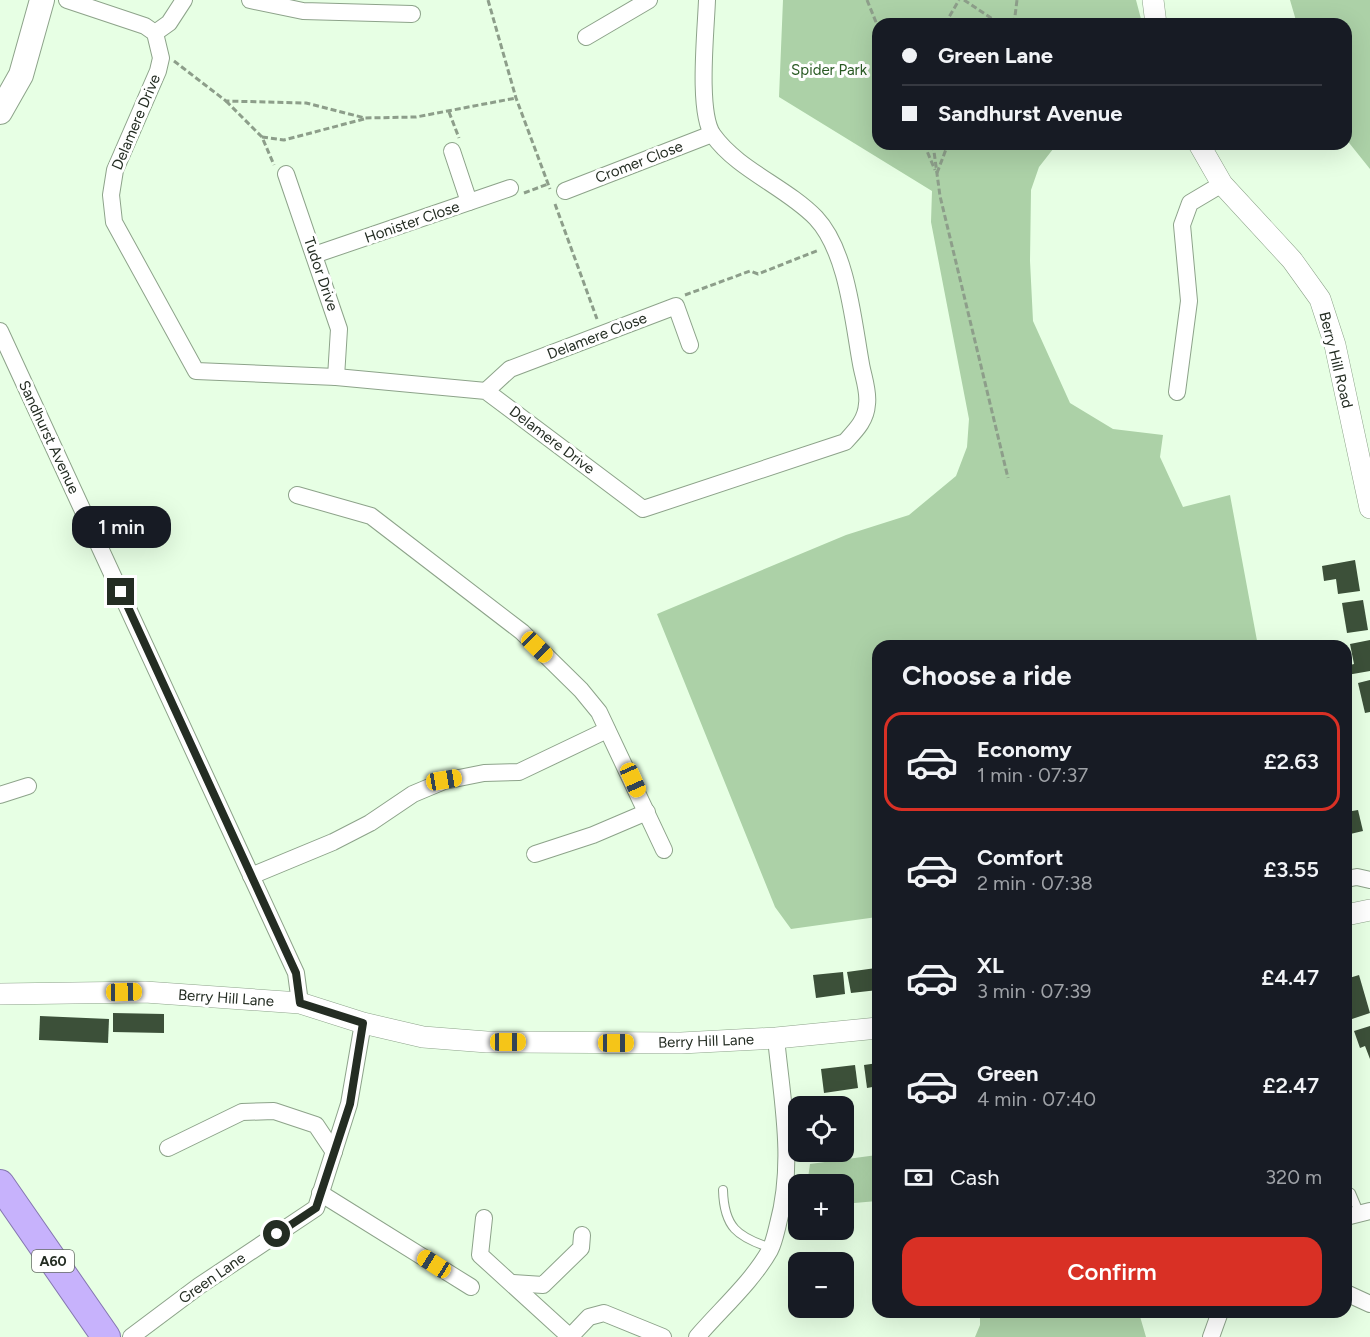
<!DOCTYPE html>
<html lang="en">
<head>
<meta charset="utf-8">
<style>
	:root { --surface:#171b24; --page:#242831; --text:#f1f3f6; --muted:#9ea1a6; --line:#363941; --accent:#d93025 }
	body { margin:0; font-family:Figtree,sans-serif; background:var(--page); color:var(--text); height:100vh; display:flex; flex-direction:column; font-size:22px; white-space:nowrap }
	* { box-sizing:border-box; margin:0 }
	p { font-size:20px; color:var(--muted) }
	.icon { flex:none; width:33px; height:33px; fill:none; stroke:currentColor; stroke-width:2; stroke-linecap:round; stroke-linejoin:round }
	.map { position:relative; flex:1; overflow:hidden }
	.side { position:absolute; left:872px; top:640px; width:480px; height:678px; display:flex; flex-direction:column; background:var(--surface); border-radius:18px; box-shadow:0 6px 24px #0002 }
	.side>* { flex:none }
	.banner { position:absolute; left:872px; top:18px; width:480px; height:132px; border-radius:18px; box-shadow:0 6px 24px #0002; display:grid; align-content:center; height:132px; padding:0 30px; background:var(--surface) }
	.controls { position:absolute; left:788px; top:1096px; display:grid; gap:12px }
	.controls a { display:grid; place-items:center; width:66px; height:66px; border-radius:12px; background:var(--surface); box-shadow:0 6px 24px #0002; font-size:30px }
	.end { position:absolute; width:27px; height:27px; margin:-14px; border:8px solid #242d23; background:#fff; box-shadow:0 0 0 3px #fff }
	.from { border-radius:50% }
	.bubble { position:absolute; height:42px; border-radius:18px; background:var(--surface); box-shadow:0 6px 24px #0002; font-size:20px; font-weight:600; line-height:42px; text-align:center }
	.car { position:absolute; width:18px; height:36px; margin:-18px -9px; border-radius:8px; box-shadow:0 0 4px 2px #0007; background:linear-gradient(#f5c518 24%,#345 0 40%,#f5c518 0 76%,#345 0 86%,#f5c518 0) }
	.banner b { display:flex; align-items:center; gap:21px; height:57px; font-size:22px }
	.banner b+b { border-top:2px solid var(--line) }
	.banner i { width:15px; height:15px; background:var(--text) }
	ul { padding:0; list-style:none }
	li { display:flex; align-items:center; gap:18px; height:99px; margin:0 12px 9px; padding:0 18px; border:3px solid transparent; border-radius:18px }
	li div { flex:1 }
	li b { display:block; font-size:22px }
	li em { font-style:normal; font-weight:600 }
	li.active { border-color:var(--accent) }
	li>.icon { width:54px; height:54px; stroke-width:1.5 }
	h2 { padding:0 30px; font-size:27px; line-height:72px }
	.pay { display:flex; align-items:center; gap:15px; height:66px; padding:0 30px; font-size:22px }
	.pay p { margin-inline-start:auto }
	.cta { display:flex; gap:12px; margin-top:auto; padding:12px 30px }
	.cta a { flex:1; height:69px; border-radius:18px; background:var(--accent); color:#fff; font-size:24px; font-weight:600; line-height:69px; text-align:center }
	.map>svg:first-child { display:block }
</style>
</head>
<body>
<div class="map">
<svg width="1370" height="1337" viewBox="0 0 1370 1337">
	<rect width="100%" height="100%" fill="#e7ffe4"/>
	<g fill="#acd1a7">
		<path d="M783,0h353l5,19 -17,5h-246v120h179l-18,23 -8,23 -1,71 3,60 37,82 43,26 50,6 -3,22 23,50 47,-12 28,151h-380l-1,271 -86,12 -16,-22 -118,-293 189,-79 63,-20 47,-39 11,-29 2,-28 -38,-197 1,-31 -153,-94z"/>
		<path d="M1290,0h80v169l-24,-30v-115h-49z"/>
		<path d="M877,1155v46l-34,3v-19h-36l3,-21z"/>
		<path d="M980,1313h159l7,24h-171l5,-12z"/>
	</g>
	<g fill="#3c5039">
		<path d="M1355,560l5,31 -22,3 -2,-15 -12,2 -2,-15z"/>
		<path d="M1363,600l5,30 -21,3 -5,-30z"/>
		<path d="M1370,640v31l-23,4 -1,-9 8,-2 -4,-20z"/>
		<path d="M1370,680v32l-5,1 -7,-30z"/>
		<path d="M1358,810l5,21 -17,4v-23z"/>
		<path d="M876,968l2,22 -27,3 -4,-21z"/>
		<path d="M843,972l2,22 -29,4 -3,-23z"/>
		<path d="M1359,975l11,38 -24,8v-42z"/>
		<path d="M113,1013l51,1v19l-51,-1z"/>
		<path d="M40,1016l69,3 -1,24 -69,-3z"/>
		<path d="M1370,1026v33l-5,-13 -5,2 -6,-17z"/>
		<path d="M878,1063v23l-11,2 -3,-23z"/>
		<path d="M855,1065l3,23 -34,5 -3,-24z"/>
	</g>
	<g fill="none" stroke-linecap="round" stroke-linejoin="round">
		<g stroke="#8da38a" stroke-width="10">
			<g id="service">
				<path d="M723,1190c1,37 14,47 48,58"/>
				<path d="M1346,1190l5,3 8,19"/>
			</g>
		</g>
		<g stroke="#8da38a" stroke-width="18">
			<g id="minor">
				<path d="M67,0l78,26 10,7 6,25 -3,13 -43,99 -4,25 3,27 82,149 140,6 150,14 157,118 202,-67c10,-11 21,-21 22,-38 2,-12 -4,-28 -6,-40 -8,-44 -14,-113 -45,-146 -30,-31 -78,-48 -103,-83 -16,-23 -7,-105 -6,-135"/>
				<path d="M250,0l53,11 109,3"/>
				<path d="M155,33l14,-10 15,-23"/>
				<path d="M586,37l63,-37"/>
				<path d="M452,151l17,51"/>
				<path d="M286,174l53,155 -3,48"/>
				<path d="M565,191l147,-57"/>
				<path d="M314,255l196,-67"/>
				<path d="M0,331l296,642 4,30"/>
				<path d="M486,391l24,-22 166,-63 14,39"/>
				<path d="M1177,392l12,-91 -7,-76 8,-22 32,-19"/>
				<path d="M297,495l74,21 151,116 59,58 18,22 65,138"/>
				<path d="M0,795l28,-9"/>
				<path d="M535,854l58,-19 54,-23"/>
				<path d="M251,876l82,-34 37,-19 43,-29 31,-13 40,-8 35,-1 88,-42"/>
				<path d="M1346,879l11,-2 13,3"/>
				<path d="M168,1148l74,-36 32,-1 42,14 18,27"/>
				<path d="M320,1193l151,94"/>
				<path d="M1346,1217l24,-6"/>
				<path d="M484,1218l-4,37 90,82 19,-20 15,-4 59,24"/>
				<path d="M513,1283l30,2 38,-37 1,-13"/>
				<path d="M1346,1293l24,11"/>
				<path d="M131,1337l68,-51 117,-78 33,-104 14,-81"/>
				<path d="M697,1337c24,-28 55,-55 73,-87 4,-8 6,-18 8,-26 17,-62 4,-124 -2,-186"/>
				<path d="M1211,1337l9,-25"/>
			</g>
		</g>
		<g stroke="#8da38a" stroke-width="22">
			<g id="tertiary">
				<path d="M1153,0l3,24"/>
				<path d="M1199,144l23,40 70,76 28,39 15,46 35,163"/>
				<path d="M1346,915l24,-5"/>
				<path d="M0,994l145,-2 155,11 63,20 60,14 64,5 194,1 95,-5 102,-10"/>
			</g>
		</g>
		<g stroke="#8da38a" stroke-width="26">
			<path id="secondary" d="M0,112l21,-37 21,-75"/>
		</g>
		<g stroke="#8577b0" stroke-width="30">
			<path id="trunk" d="M0,1184l106,153"/>
		</g>
		<g stroke="#8d9e8a" stroke-width="3" stroke-dasharray="6 3" stroke-linecap="butt">
			<path d="M488,0l28,98 34,91"/>
			<path d="M867,0l11,27"/>
			<path d="M964,0l36,24"/>
			<path d="M945,24l14,-24"/>
			<path d="M1014,24l3,-24"/>
			<path d="M174,61l52,40 80,2 59,15 51,-1 100,-19"/>
			<path d="M226,101l36,36 12,28"/>
			<path d="M449,112l10,26"/>
			<path d="M262,137l22,3 80,-21"/>
			<path d="M924,144l11,26"/>
			<path d="M933,144l7,52 68,282"/>
			<path d="M937,173l11,-29"/>
			<path d="M524,193l24,-9"/>
			<path d="M555,204l42,115"/>
			<path d="M685,295l65,-24 8,3 61,-24"/>
		</g>
		<use href="#service" stroke="#fff" stroke-width="8"/>
		<use href="#minor" stroke="#fff" stroke-width="16"/>
		<use href="#tertiary" stroke="#fff" stroke-width="21"/>
		<use href="#secondary" stroke="#fff" stroke-width="24"/>
		<use href="#trunk" stroke="#c7b2fc" stroke-width="28"/>
	</g>
	<g fill="none" stroke-linecap="round" stroke-linejoin="round">
		<path stroke="#242d23" stroke-width="8" d="M121,592l175,381 4,30 63,20 -13,81 -34,104 -39,26"/>
	</g>
	<g text-anchor="middle" stroke-width="6" stroke-linejoin="round" paint-order="stroke">
		<rect fill="#fff" stroke="#666c65" stroke-width="1.5" x="32" y="1250" width="42" height="22" rx="4.5"/>
		<g font-size="14" font-weight="bold" fill="#242d23">
			<text x="53" y="1266">A60</text>
		</g>
		<g font-size="15" fill="#295a23" stroke="#fff">
			<text x="829" y="75">Spider Park</text>
		</g>
		<g font-size="15" fill="#242d23" stroke="#fff">
			<text transform="translate(136 122) rotate(-67)" y="5">Delamere Drive</text>
			<text transform="translate(639 162) rotate(-21)" y="5">Cromer Close</text>
			<text transform="translate(412 222) rotate(-19)" y="5">Honister Close</text>
			<text transform="translate(321 274) rotate(71)" y="5">Tudor Drive</text>
			<text transform="translate(597 336) rotate(-21)" y="5">Delamere Close</text>
			<text transform="translate(1336 360) rotate(76)" y="5">Berry Hill Road</text>
			<text transform="translate(49 437) rotate(65)" y="5">Sandhurst Avenue</text>
			<text transform="translate(552 440) rotate(37)" y="5">Delamere Drive</text>
			<text transform="translate(226 998) rotate(4)" y="5">Berry Hill Lane</text>
			<text transform="translate(706 1041) rotate(-2)" y="5">Berry Hill Lane</text>
			<text transform="translate(212 1278) rotate(-35)" y="5">Green Lane</text>
		</g>
	</g>
</svg>
<div class="controls">
<a><svg class="icon" aria-label="locate" viewBox="0 0 24 24"><circle cx="12" cy="12" r="6"/><path d="M12 2v4M12 18v4M2 12h4M18 12h4"/></svg></a>
<a>+</a>
<a>−</a>
</div>
<i class="end from" style="left:277px;top:1234px"></i>
<i class="end" style="left:121px;top:592px"></i>
<div class="bubble" style="left:72px;top:506px;width:99px">1 min</div>
<i class="car" style="left:537px;top:647px;rotate:134deg"></i>
<i class="car" style="left:444px;top:780px;rotate:80deg"></i>
<i class="car" style="left:633px;top:780px;rotate:156deg"></i>
<i class="car" style="left:124px;top:992px;rotate:89deg"></i>
<i class="car" style="left:508px;top:1042px;rotate:90deg"></i>
<i class="car" style="left:616px;top:1043px;rotate:90deg"></i>
<i class="car" style="left:434px;top:1264px;rotate:302deg"></i>
<div class="banner">
<b><i class="from"></i>Green Lane</b>
<b><i></i>Sandhurst Avenue</b>
</div>
<section class="side">
<h2>Choose a ride</h2>
<ul>
<li class="active"><svg class="icon" aria-label="car" viewBox="0 0 24 24"><path d="M5 17H2v-5l4-1 3-4h7l3 4 3 1v5h-3M9 17h6M6 11h13"/><circle cx="7" cy="17" r="2"/><circle cx="17" cy="17" r="2"/></svg><div><b>Economy</b><p>1 min · 07:37</p></div><em>£2.63</em></li>
<li><svg class="icon" aria-label="car" viewBox="0 0 24 24"><path d="M5 17H2v-5l4-1 3-4h7l3 4 3 1v5h-3M9 17h6M6 11h13"/><circle cx="7" cy="17" r="2"/><circle cx="17" cy="17" r="2"/></svg><div><b>Comfort</b><p>2 min · 07:38</p></div><em>£3.55</em></li>
<li><svg class="icon" aria-label="car" viewBox="0 0 24 24"><path d="M5 17H2v-5l4-1 3-4h7l3 4 3 1v5h-3M9 17h6M6 11h13"/><circle cx="7" cy="17" r="2"/><circle cx="17" cy="17" r="2"/></svg><div><b>XL</b><p>3 min · 07:39</p></div><em>£4.47</em></li>
<li><svg class="icon" aria-label="car" viewBox="0 0 24 24"><path d="M5 17H2v-5l4-1 3-4h7l3 4 3 1v5h-3M9 17h6M6 11h13"/><circle cx="7" cy="17" r="2"/><circle cx="17" cy="17" r="2"/></svg><div><b>Green</b><p>4 min · 07:40</p></div><em>£2.47</em></li>
</ul>
<div class="pay"><svg class="icon" aria-label="cash" viewBox="0 0 24 24"><path d="M3 7h18v10H3z"/><circle cx="12" cy="12" r="2"/></svg>Cash<p>320 m</p></div>
<div class="cta"><a>Confirm</a></div>
</section>
</div>
</body>
</html>
